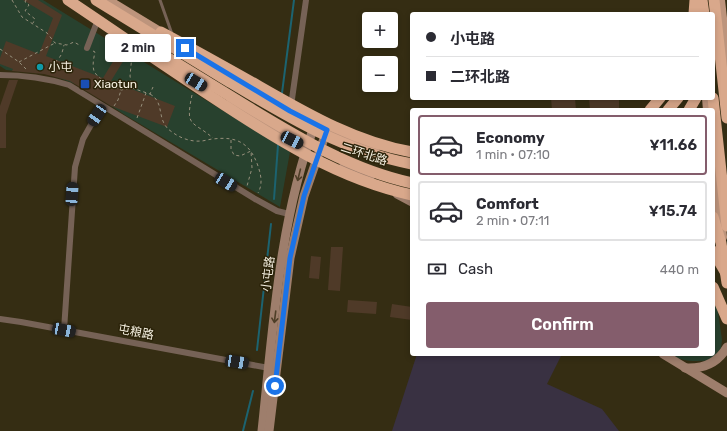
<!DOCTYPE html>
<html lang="en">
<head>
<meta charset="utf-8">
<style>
	:root { --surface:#fff; --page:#f7f7f7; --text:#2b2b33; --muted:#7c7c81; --line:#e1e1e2; --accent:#845d6c }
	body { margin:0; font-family:Rubik,"Noto Sans SC",sans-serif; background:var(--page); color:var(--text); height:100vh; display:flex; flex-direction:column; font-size:15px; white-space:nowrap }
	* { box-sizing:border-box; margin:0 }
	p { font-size:13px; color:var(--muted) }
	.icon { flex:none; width:22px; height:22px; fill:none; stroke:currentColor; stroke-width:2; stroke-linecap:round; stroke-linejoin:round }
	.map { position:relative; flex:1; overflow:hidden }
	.panel { position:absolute; left:410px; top:108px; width:305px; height:248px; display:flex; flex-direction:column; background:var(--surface); border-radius:4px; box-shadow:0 2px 6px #0003 }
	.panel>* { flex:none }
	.banner { position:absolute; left:410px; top:12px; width:305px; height:88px; border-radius:4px; box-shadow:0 2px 6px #0003; display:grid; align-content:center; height:88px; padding:0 16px; background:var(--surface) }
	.controls { position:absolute; left:362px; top:12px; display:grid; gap:8px }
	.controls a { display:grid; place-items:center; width:36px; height:36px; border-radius:4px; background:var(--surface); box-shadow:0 2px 6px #0003; font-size:20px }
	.end { position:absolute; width:18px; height:18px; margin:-9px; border:5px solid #1a73e8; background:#fff; box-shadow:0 0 0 2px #fff }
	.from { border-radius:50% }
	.bubble { position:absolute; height:28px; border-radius:4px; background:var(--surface); box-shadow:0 2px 6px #0003; font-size:13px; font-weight:600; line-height:28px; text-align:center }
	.car { position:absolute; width:12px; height:24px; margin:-12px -6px; border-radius:5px; box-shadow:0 0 3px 1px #0007; background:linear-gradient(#222 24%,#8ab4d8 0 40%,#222 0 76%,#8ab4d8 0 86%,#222 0) }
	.banner b { display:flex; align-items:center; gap:14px; height:38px; font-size:15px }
	.banner b+b { border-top:1px solid var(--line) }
	.banner i { width:10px; height:10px; background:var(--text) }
	ul { padding:7px 0 0; list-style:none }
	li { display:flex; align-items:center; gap:12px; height:60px; margin:0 8px 6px; padding:0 8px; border:2px solid var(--line); border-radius:4px }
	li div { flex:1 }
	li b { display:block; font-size:15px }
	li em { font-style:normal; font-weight:600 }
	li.current { border-color:var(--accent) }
	li>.icon { width:36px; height:36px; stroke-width:1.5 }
	.pay { display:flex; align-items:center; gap:10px; height:44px; padding:0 16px; font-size:15px }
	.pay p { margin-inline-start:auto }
	.action { display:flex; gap:8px; margin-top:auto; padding:8px 16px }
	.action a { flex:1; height:46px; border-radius:4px; background:var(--accent); color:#fff; font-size:16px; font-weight:600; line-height:46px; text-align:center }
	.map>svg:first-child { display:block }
</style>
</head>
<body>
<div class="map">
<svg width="727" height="431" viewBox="0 0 727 431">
	<rect width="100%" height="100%" fill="#352d13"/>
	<path fill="#393142" d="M417,354h145l-15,30 55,25 17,22h-227z"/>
	<g fill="#28412e">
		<path d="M0,0h43l247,152 -10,55 -155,-92 -44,-29 -33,-12 -42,-4 -6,-4z"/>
		<path d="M713,276l9,64 -1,8 -9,12c-16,2 -30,2 -44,-6h45z"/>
	</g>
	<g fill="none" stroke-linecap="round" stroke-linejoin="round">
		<g stroke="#1c6370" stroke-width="2">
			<path d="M282,93l12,-93"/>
			<path d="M274,199l4,-54"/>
			<path d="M257,350l14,-126"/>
			<path d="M243,431l10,-40"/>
		</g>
	</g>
	<g fill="#4f3a28">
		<path d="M23,0h15l24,15 -16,41 57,22 17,-28 4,3 3,2 -16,26 64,25 -8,21 -56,-21 -41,-25 -26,-7 -32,-3 1,-2 -13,-5v-6l6,-17 33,13 14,-36z"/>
		<path d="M9,80h9l-12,35v33h-6v-42z"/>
		<path d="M551,98h24l1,12h-24z"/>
		<path d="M589,98h30v10l-29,2z"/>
		<path d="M331,247h12l-3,44 -12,-1z"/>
		<path d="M311,256l10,1 -2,22 -10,-1z"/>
		<path d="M348,300l29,2 -1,12 -29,-2z"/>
		<path d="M392,304l20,3v13l-22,-3z"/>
	</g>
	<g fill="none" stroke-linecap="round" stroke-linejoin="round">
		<g stroke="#968f7b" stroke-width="1" stroke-dasharray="3 3" stroke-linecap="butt">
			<path d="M12,0l10,17 25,16 8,10 12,2 7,-3 7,4"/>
			<path d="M26,0l-1,2 4,3 -4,6 10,8 -2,4"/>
			<path d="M0,49l19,13 7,7"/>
			<path d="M93,51l2,1c-1,5 -3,13 -1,19 4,9 19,14 27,19l11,-2 18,6 3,-7"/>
			<path d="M124,53l1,-2 7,4 -2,21 2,11"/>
			<path d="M19,62l36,-19"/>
			<path d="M52,73c0,-10 1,-8 7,-15 3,-3 4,-9 5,-13"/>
			<path d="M150,94c16,9 5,27 22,38 8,6 19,10 29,9 4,0 8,-2 12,-2 24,-3 37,4 45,27 3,9 5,18 0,27"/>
			<path d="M192,95c-7,33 0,25 21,43"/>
			<path d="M114,106l4,-6 3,-10"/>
			<path d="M137,118l9,-25"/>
			<path d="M231,140v9l3,6 6,1 11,-5 1,17 -5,18"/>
		</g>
		<path stroke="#766256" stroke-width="3" d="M160,0l12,34"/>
		<g stroke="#766256" stroke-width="6">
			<path d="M87,48l10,-26"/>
			<path d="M0,75c24,0 46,3 69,10l186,114 22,12 12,3"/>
			<path d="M291,106l15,-106"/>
			<path d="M0,319l21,3 248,46"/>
			<path d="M64,330l11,-163 8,-28 9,-16 11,-16"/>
		</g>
		<g stroke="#9e7e6c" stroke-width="9">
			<path d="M344,165l26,14"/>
			<path d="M397,194l15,8"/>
			<path d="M663,354l64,39"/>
			<path d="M685,368c18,1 33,-5 42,-21"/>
			<path d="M262,431c11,-102 17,-210 53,-307"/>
			<path d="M269,431l21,-173 14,-62 23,-66"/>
		</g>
		<g stroke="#bd947c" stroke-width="10">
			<path d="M107,0l61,37"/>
			<path d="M720,0l7,63"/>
			<path d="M241,82l43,26"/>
			<path d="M707,98l1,12"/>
			<path d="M231,103l65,38"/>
			<path d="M325,129l50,19"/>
			<path d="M713,153l9,84"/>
		</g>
		<g stroke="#d9a88b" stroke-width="11">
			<path d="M702,0l2,14"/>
			<path d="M714,0l13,118"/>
			<path d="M694,14l1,-14"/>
			<path d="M650,110l10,-12"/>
			<path d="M668,110l10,-12"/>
			<path d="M689,110l7,-12"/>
			<path d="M713,217l8,26 6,40"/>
			<path d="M713,287l14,32"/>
		</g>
		<g stroke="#d9a88b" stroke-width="11">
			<path d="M68,0c48,32 95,65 144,97 62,41 126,82 200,98"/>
			<path d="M96,0c42,26 84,52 127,78 60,36 119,73 189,86"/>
			<path d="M161,32c32,17 64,35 96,53 49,28 98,57 155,67"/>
			<path d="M147,45c34,21 67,41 101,62 51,31 104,63 164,76"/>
			<path d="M713,98l14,128"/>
			<path d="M713,251l14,24"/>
		</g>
	</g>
	<defs><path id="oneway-shaft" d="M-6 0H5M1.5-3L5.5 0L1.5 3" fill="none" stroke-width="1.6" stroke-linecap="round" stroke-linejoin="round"/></defs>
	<g stroke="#4e3e27">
		<use href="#oneway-shaft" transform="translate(299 175) rotate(104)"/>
		<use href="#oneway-shaft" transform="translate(275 317) rotate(97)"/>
	</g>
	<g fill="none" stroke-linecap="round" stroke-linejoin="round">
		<path stroke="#1a73e8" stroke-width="5" d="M185,48l105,63 37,19 -23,66 -14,62 -15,128"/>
	</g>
	<circle fill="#0f9aa8" stroke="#2b2309" stroke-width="1.5" cx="40" cy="67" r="4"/>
	<rect fill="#1a4fb4" stroke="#2b2309" stroke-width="1.5" x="80" y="79" width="10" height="10" rx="2"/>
	<g text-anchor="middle" stroke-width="3" stroke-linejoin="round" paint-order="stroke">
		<g font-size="12" fill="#f5f0e1" stroke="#2b2309" text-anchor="start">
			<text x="48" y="71">小屯</text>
			<text x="94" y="88">Xiaotun</text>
		</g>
		<g font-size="12" fill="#f5f0e1" stroke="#2b2309">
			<text transform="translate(364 154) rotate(18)" y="4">二环北路</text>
			<text transform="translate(268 274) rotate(-83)" y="4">小屯路</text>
			<text transform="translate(136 332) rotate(11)" y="4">屯粮路</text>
		</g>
	</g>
</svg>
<div class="controls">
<a>+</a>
<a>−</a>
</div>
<i class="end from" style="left:275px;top:386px"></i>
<i class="end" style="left:185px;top:48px"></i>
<div class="bubble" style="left:105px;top:34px;width:66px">2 min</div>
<i class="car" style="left:196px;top:82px;rotate:121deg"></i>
<i class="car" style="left:97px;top:115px;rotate:214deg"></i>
<i class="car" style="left:292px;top:140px;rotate:117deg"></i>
<i class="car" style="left:226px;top:182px;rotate:122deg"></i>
<i class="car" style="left:72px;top:194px;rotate:4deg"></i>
<i class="car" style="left:64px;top:330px;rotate:101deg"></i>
<i class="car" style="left:237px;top:362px;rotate:100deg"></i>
<div class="banner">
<b><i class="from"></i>小屯路</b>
<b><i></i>二环北路</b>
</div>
<section class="panel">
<ul>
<li class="current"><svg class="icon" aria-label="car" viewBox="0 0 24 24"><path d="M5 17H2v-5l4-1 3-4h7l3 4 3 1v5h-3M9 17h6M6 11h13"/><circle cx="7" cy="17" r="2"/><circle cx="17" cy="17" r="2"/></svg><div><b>Economy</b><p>1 min · 07:10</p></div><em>¥11.66</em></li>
<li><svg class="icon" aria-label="car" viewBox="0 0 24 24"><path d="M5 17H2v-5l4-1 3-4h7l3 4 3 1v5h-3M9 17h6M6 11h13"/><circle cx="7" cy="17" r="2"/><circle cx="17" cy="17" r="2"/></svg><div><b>Comfort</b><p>2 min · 07:11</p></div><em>¥15.74</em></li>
</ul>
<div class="pay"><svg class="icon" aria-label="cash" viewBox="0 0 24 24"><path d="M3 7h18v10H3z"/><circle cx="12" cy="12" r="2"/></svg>Cash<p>440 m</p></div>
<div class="action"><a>Confirm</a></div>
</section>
</div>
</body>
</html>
